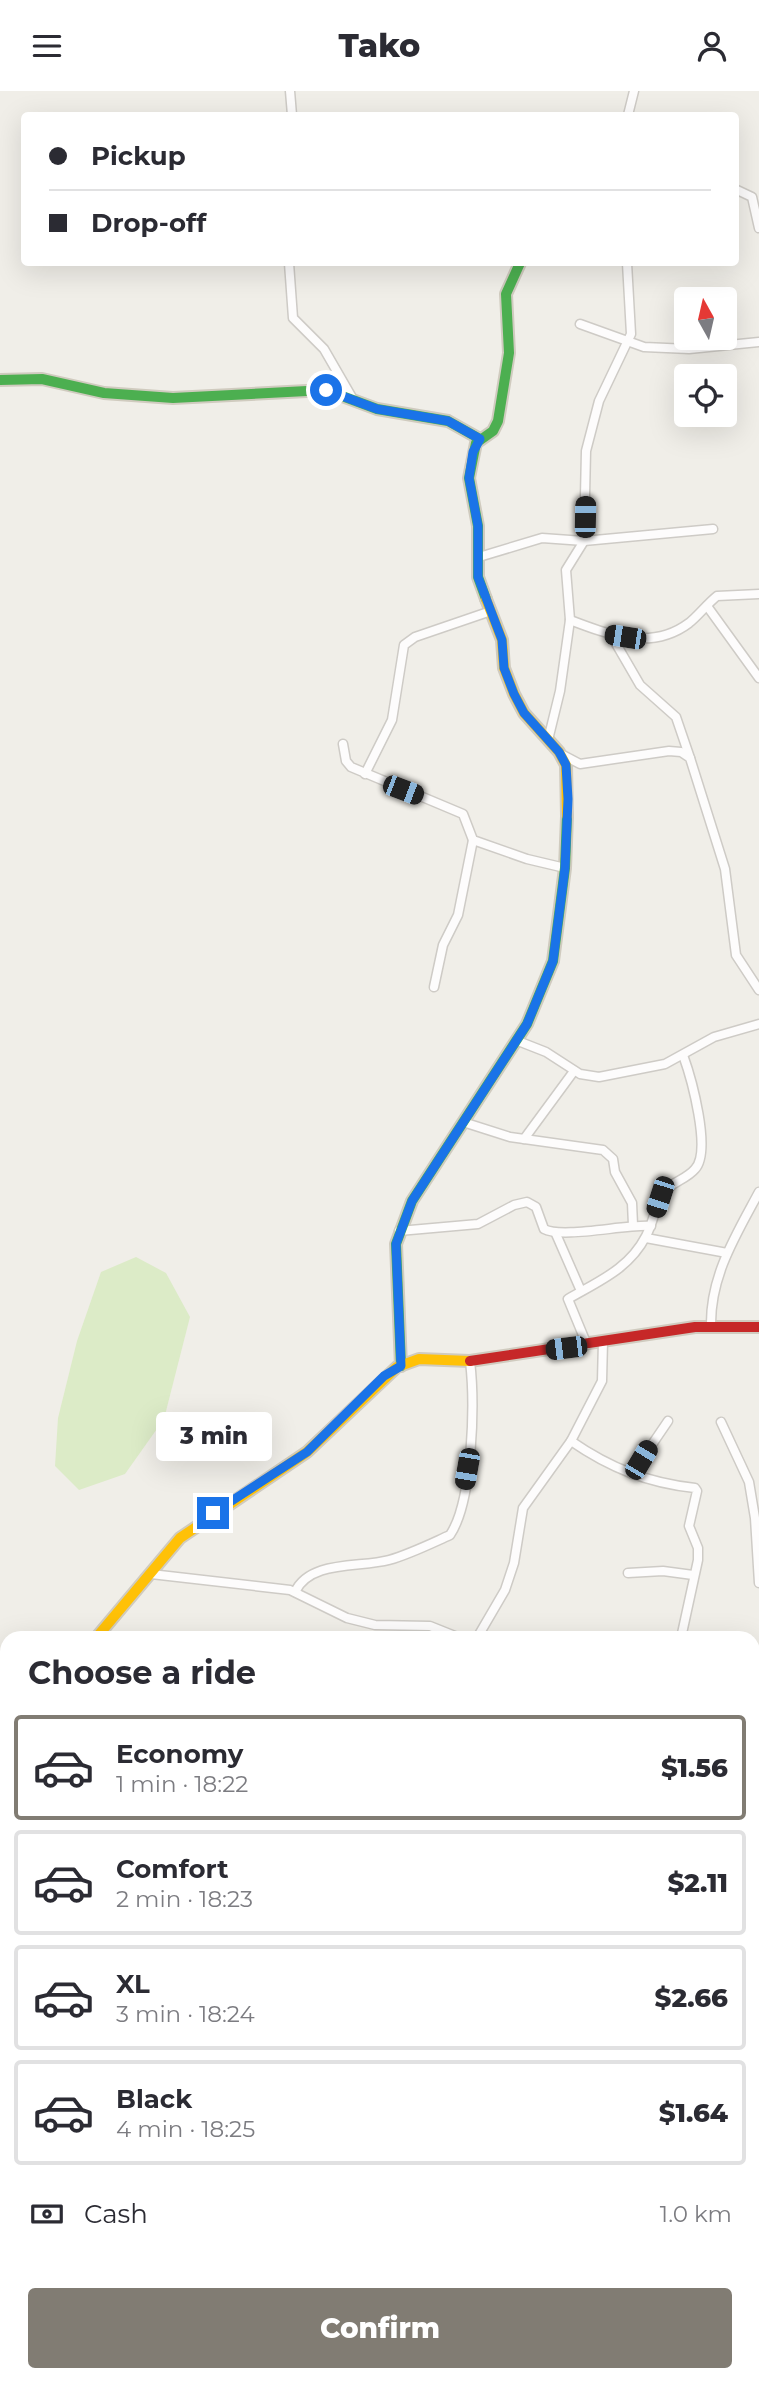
<!DOCTYPE html>
<html lang="en">
<head>
<meta charset="utf-8">
<style>
	:root { --surface:#fff; --page:#f7f7f7; --text:#2b2b33; --muted:#7c7c81; --line:#e1e1e2; --accent:#817c73 }
	body { margin:0; font-family:Montserrat,sans-serif; background:var(--page); color:var(--text); height:100vh; display:flex; flex-direction:column; font-size:26px; white-space:nowrap }
	* { box-sizing:border-box; margin:0 }
	p { font-size:23px; color:var(--muted) }
	.icon { flex:none; width:38px; height:38px; fill:none; stroke:currentColor; stroke-width:2; stroke-linecap:round; stroke-linejoin:round }
	.map { position:relative; flex:1; overflow:hidden }
	.sheet { position:absolute; left:0px; top:1540px; width:760px; height:751px; display:flex; flex-direction:column; background:var(--surface); border-radius:21px 21px 0 0; box-shadow:0 7px 28px #0002 }
	.sheet>* { flex:none }
	.top-card { position:absolute; left:21px; top:21px; width:718px; height:154px; border-radius:7px; box-shadow:0 7px 28px #0002; display:grid; align-content:center; height:154px; padding:0 28px; background:var(--surface) }
	.needle { width:46px; rotate:352deg }
	.fabs { position:absolute; left:674px; top:196px; display:grid; gap:14px }
	.fabs a { display:grid; place-items:center; width:63px; height:63px; border-radius:7px; background:var(--surface); box-shadow:0 7px 28px #0002; font-size:35px }
	.end { position:absolute; width:32px; height:32px; margin:-16px; border:9px solid #1a73e8; background:#fff; box-shadow:0 0 0 4px #fff }
	.from { border-radius:50% }
	.bubble { position:absolute; height:49px; border-radius:7px; background:var(--surface); box-shadow:0 7px 28px #0002; font-size:23px; font-weight:800; line-height:49px; text-align:center }
	.car { position:absolute; width:21px; height:42px; margin:-21px -10px; border-radius:9px; box-shadow:0 0 5px 2px #0007; background:linear-gradient(#222 24%,#8ab4d8 0 40%,#222 0 76%,#8ab4d8 0 86%,#222 0) }
	.top-card b { display:flex; align-items:center; gap:24px; height:66px; font-size:26px }
	.top-card b+b { border-top:2px solid var(--line) }
	.top-card i { width:18px; height:18px; background:var(--text) }
	ul { padding:0; list-style:none }
	li { display:flex; align-items:center; gap:21px; height:105px; margin:0 14px 10px; padding:0 14px; border:4px solid var(--line); border-radius:7px }
	li div { flex:1 }
	li b { display:block; font-size:26px }
	li em { font-style:normal; font-weight:800 }
	li.current { border-color:var(--accent) }
	li>.icon { width:63px; height:63px; stroke-width:1.5 }
	h2 { padding:0 28px; font-size:32px; line-height:84px }
	.pay { display:flex; align-items:center; gap:18px; height:77px; padding:0 28px; font-size:26px }
	.pay p { margin-inline-start:auto }
	.primary-button { display:flex; gap:14px; margin-top:auto; padding:14px 28px }
	.primary-button a { flex:1; height:80px; border-radius:7px; background:var(--accent); color:#fff; font-size:28px; font-weight:800; line-height:80px; text-align:center }
	header { display:flex; justify-content:space-between; align-items:center; height:91px; padding:0 28px; background:var(--surface); font-size:32px; font-weight:800 }
	.map>svg:first-child { display:block }
</style>
</head>
<body>
<header><svg class="icon" aria-label="menu" viewBox="0 0 24 24"><path d="M4 6h16M4 12h16M4 18h16"/></svg>Tako<svg class="icon" aria-label="person" viewBox="0 0 24 24"><circle cx="12" cy="8" r="4"/><path d="M4 21q1-7 8-7t8 7"/></svg></header>
<div class="map">
<svg width="759" height="2290" viewBox="0 0 759 2290">
	<rect width="100%" height="100%" fill="#f0eee8"/>
	<path fill="#dcebc7" d="M136,1166l30,16 24,44 -26,102 -39,55 -46,16 -24,-24 3,-48 19,-77 24,-69z"/>
	<g fill="none" stroke-linecap="round" stroke-linejoin="round">
		<g stroke="#cecbc6" stroke-width="11">
			<g id="street">
				<path d="M290,0l2,24"/>
				<path d="M628,24l6,-24"/>
				<path d="M735,98l17,8 7,31"/>
				<path d="M289,172l4,55 31,31 30,52"/>
				<path d="M580,233l64,23 45,2 70,-7"/>
				<path d="M479,466l63,-19 42,3 129,-12"/>
				<path d="M707,515l52,72"/>
				<path d="M570,529c39,15 82,31 119,3 10,-8 18,-19 28,-27l42,-2"/>
				<path d="M611,544l29,50 36,32 14,41"/>
				<path d="M548,649l12,-49 10,-71 -4,-50 18,-29 2,-90 13,-50 32,-67 -4,-71"/>
				<path d="M343,653l3,17 5,6 112,47 10,26 54,19 38,9"/>
				<path d="M563,664l17,9 89,-13 12,1 9,6 35,111 11,86 23,35"/>
				<path d="M365,683l27,-54 12,-75 11,-8 76,-26"/>
				<path d="M434,896l9,-42 15,-30 15,-75"/>
				<path d="M518,950l28,11 34,22 19,3 66,-13 49,-27 45,-13"/>
				<path d="M463,1031l47,15 93,13 10,9 2,13 17,31 1,22"/>
				<path d="M524,1048l50,-68"/>
				<path d="M399,1140l79,-7 36,-19 13,-3 9,5 8,22c18,10 82,-5 107,-3"/>
				<path d="M556,1143l25,57"/>
				<path d="M646,1147l81,15"/>
				<path d="M711,1235c-1,-50 25,-91 48,-134"/>
				<path d="M603,1250l-1,40 -31,60c39,27 77,42 124,47l2,3 -8,35 9,22v12l-17,78"/>
				<path d="M587,1254l-19,-46c31,-18 61,-30 78,-63 7,-13 9,-28 15,-40 7,-13 25,-16 34,-27 17,-18 -4,-92 -12,-114"/>
				<path d="M721,1331l28,60 6,36 4,65"/>
				<path d="M632,1383l36,-53"/>
				<path d="M628,1482l35,-2 30,4"/>
				<path d="M151,1483l139,16 57,28 28,7 55,1 30,12"/>
				<path d="M295,1501c15,-32 64,-24 94,-32 21,-6 41,-16 61,-25 23,-34 25,-132 20,-174"/>
				<path d="M477,1547l28,-48 9,-27 9,-55 48,-67"/>
				<path d="M752,1564l7,-1"/>
				<path d="M0,1590l7,-1"/>
				<path d="M752,1655l7,-6"/>
				<path d="M752,1665l7,1"/>
				<path d="M0,1683l7,6"/>
				<path d="M752,1820l7,1"/>
				<path d="M0,1897l7,-23"/>
				<path d="M752,2003l7,-1"/>
				<path d="M752,2044l4,17 -4,6"/>
				<path d="M0,2055l7,1"/>
				<path d="M752,2120l7,9"/>
				<path d="M0,2185l7,-7"/>
				<path d="M752,2256h7"/>
				<path d="M641,2284l2,6"/>
				<path d="M152,2290l2,-6"/>
				<path d="M432,2290l2,-6"/>
				<path d="M519,2290l2,-6"/>
				<path d="M714,2290l1,-6"/>
			</g>
		</g>
		<g stroke="#d0cbbf" stroke-width="14">
			<g id="fast">
				<path d="M0,289l42,-1 62,14 69,5 153,-8 51,19 71,12 32,18"/>
				<path d="M486,508l-8,-22v-51l-9,-48 7,-35 17,-12 5,-10 11,-68 -3,-59 14,-31"/>
				<path d="M401,1275l-5,-122 16,-43 115,-177 26,-63 12,-93 2,-52"/>
			</g>
		</g>
		<g stroke="#d0cbbf" stroke-width="14">
			<g id="slow">
				<path d="M486,508l16,41 2,28 10,26 10,19 35,39 7,13 1,51"/>
				<path d="M96,1547l84,-100 127,-86 90,-85 22,-8 51,2"/>
			</g>
		</g>
		<g stroke="#d0cbbf" stroke-width="14">
			<path id="jam" d="M470,1270l225,-34h64"/>
		</g>
		<use href="#street" stroke="#fdfcfc" stroke-width="8"/>
		<use href="#fast" stroke="#4caf50" stroke-width="10"/>
		<use href="#slow" stroke="#ffc107" stroke-width="10"/>
		<use href="#jam" stroke="#c62828" stroke-width="10"/>
	</g>
	<g fill="none" stroke-linecap="round" stroke-linejoin="round">
		<path stroke="#1a73e8" stroke-width="9" d="M213,1422l94,-61 77,-76 17,-10 -5,-122 16,-43 115,-177 26,-63 12,-93 3,-69 -2,-34 -7,-13 -35,-39 -10,-19 -10,-26 -2,-28 -24,-63v-51l-9,-48 4,-26 7,-13 -32,-18 -71,-12 -51,-19"/>
	</g>
</svg>
<div class="fabs">
<a><svg class="needle" viewBox="-14 -14 28 28"><path d="M0-13l5 13h-10z" fill="#e53935"/><path d="M0 13l5-13h-10z" fill="#7c7c81"/></svg></a>
<a><svg class="icon" aria-label="locate" viewBox="0 0 24 24"><circle cx="12" cy="12" r="6"/><path d="M12 2v4M12 18v4M2 12h4M18 12h4"/></svg></a>
</div>
<i class="end from" style="left:326px;top:299px"></i>
<i class="end" style="left:213px;top:1422px"></i>
<div class="bubble" style="left:156px;top:1321px;width:116px">3 min</div>
<i class="car" style="left:585px;top:426px;rotate:1deg"></i>
<i class="car" style="left:625px;top:546px;rotate:279deg"></i>
<i class="car" style="left:403px;top:699px;rotate:111deg"></i>
<i class="car" style="left:660px;top:1106px;rotate:198deg"></i>
<i class="car" style="left:566px;top:1257px;rotate:263deg"></i>
<i class="car" style="left:641px;top:1369px;rotate:31deg"></i>
<i class="car" style="left:467px;top:1378px;rotate:190deg"></i>
<div class="top-card">
<b><i class="from"></i>Pickup</b>
<b><i></i>Drop-off</b>
</div>
<section class="sheet">
<h2>Choose a ride</h2>
<ul>
<li class="current"><svg class="icon" aria-label="car" viewBox="0 0 24 24"><path d="M5 17H2v-5l4-1 3-4h7l3 4 3 1v5h-3M9 17h6M6 11h13"/><circle cx="7" cy="17" r="2"/><circle cx="17" cy="17" r="2"/></svg><div><b>Economy</b><p>1 min · 18:22</p></div><em>$1.56</em></li>
<li><svg class="icon" aria-label="car" viewBox="0 0 24 24"><path d="M5 17H2v-5l4-1 3-4h7l3 4 3 1v5h-3M9 17h6M6 11h13"/><circle cx="7" cy="17" r="2"/><circle cx="17" cy="17" r="2"/></svg><div><b>Comfort</b><p>2 min · 18:23</p></div><em>$2.11</em></li>
<li><svg class="icon" aria-label="car" viewBox="0 0 24 24"><path d="M5 17H2v-5l4-1 3-4h7l3 4 3 1v5h-3M9 17h6M6 11h13"/><circle cx="7" cy="17" r="2"/><circle cx="17" cy="17" r="2"/></svg><div><b>XL</b><p>3 min · 18:24</p></div><em>$2.66</em></li>
<li><svg class="icon" aria-label="car" viewBox="0 0 24 24"><path d="M5 17H2v-5l4-1 3-4h7l3 4 3 1v5h-3M9 17h6M6 11h13"/><circle cx="7" cy="17" r="2"/><circle cx="17" cy="17" r="2"/></svg><div><b>Black</b><p>4 min · 18:25</p></div><em>$1.64</em></li>
</ul>
<div class="pay"><svg class="icon" aria-label="cash" viewBox="0 0 24 24"><path d="M3 7h18v10H3z"/><circle cx="12" cy="12" r="2"/></svg>Cash<p>1.0 km</p></div>
<div class="primary-button"><a>Confirm</a></div>
</section>
</div>
</body>
</html>
